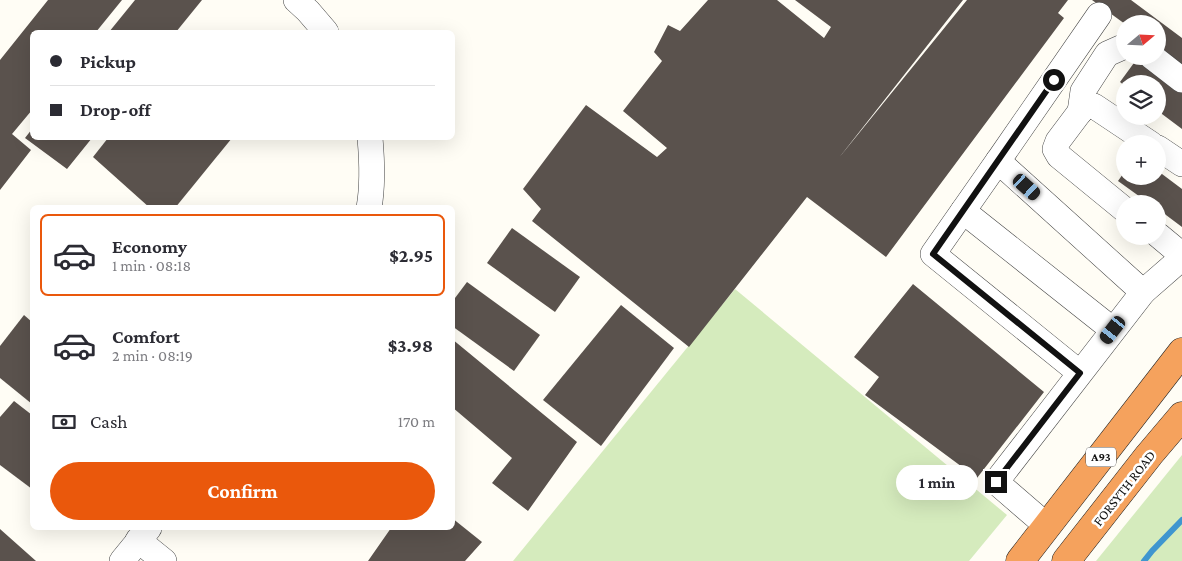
<!DOCTYPE html>
<html lang="en">
<head>
<meta charset="utf-8">
<style>
	:root { --surface:#fff; --page:#f7f7f7; --text:#2b2b33; --muted:#7c7c81; --line:#e1e1e2; --accent:#ea580c }
	body { margin:0; font-family:"Crimson Pro",serif; background:var(--page); color:var(--text); height:100vh; display:flex; flex-direction:column; font-size:19px; white-space:nowrap }
	* { box-sizing:border-box; margin:0 }
	p { font-size:16px; color:var(--muted) }
	.icon { flex:none; width:28px; height:28px; fill:none; stroke:currentColor; stroke-width:2; stroke-linecap:round; stroke-linejoin:round }
	.map { position:relative; flex:1; overflow:hidden }
	.panel { position:absolute; left:30px; top:205px; width:425px; height:325px; display:flex; flex-direction:column; background:var(--surface); border-radius:8px; box-shadow:0 5px 20px #0002 }
	.panel>* { flex:none }
	.top-card { position:absolute; left:30px; top:30px; width:425px; height:110px; border-radius:8px; box-shadow:0 5px 20px #0002; display:grid; align-content:center; height:110px; padding:0 20px; background:var(--surface) }
	.needle { width:32px; rotate:71deg }
	.buttons { position:absolute; left:1116px; top:15px; display:grid; gap:10px }
	.buttons a { display:grid; place-items:center; width:50px; height:50px; border-radius:50%; background:var(--surface); box-shadow:0 5px 20px #0002; font-size:25px }
	.end { position:absolute; width:22px; height:22px; margin:-11px; border:6px solid #111; background:#fff; box-shadow:0 0 0 2px #fff }
	.from { border-radius:50% }
	.bubble { position:absolute; height:35px; border-radius:18px; background:var(--surface); box-shadow:0 5px 20px #0002; font-size:16px; font-weight:700; line-height:35px; text-align:center }
	.car { position:absolute; width:15px; height:30px; margin:-15px -8px; border-radius:6px; box-shadow:0 0 4px 1px #0007; background:linear-gradient(#222 24%,#8ab4d8 0 40%,#222 0 76%,#8ab4d8 0 86%,#222 0) }
	.top-card b { display:flex; align-items:center; gap:18px; height:48px; font-size:19px }
	.top-card b+b { border-top:1px solid var(--line) }
	.top-card i { width:12px; height:12px; background:var(--text) }
	ul { padding:9px 0 0; list-style:none }
	li { display:flex; align-items:center; gap:15px; height:82px; margin:0 10px 8px; padding:0 10px; border:2px solid transparent; border-radius:8px }
	li div { flex:1 }
	li b { display:block; font-size:19px }
	li em { font-style:normal; font-weight:700 }
	li.current { border-color:var(--accent) }
	li>.icon { width:45px; height:45px; stroke-width:1.5 }
	.pay { display:flex; align-items:center; gap:12px; height:55px; padding:0 20px; font-size:19px }
	.pay p { margin-inline-start:auto }
	.button { display:flex; gap:10px; margin-top:auto; padding:10px 20px }
	.button a { flex:1; height:58px; border-radius:30px; background:var(--accent); color:#fff; font-size:20px; font-weight:700; line-height:58px; text-align:center }
	.map>svg:first-child { display:block }
</style>
</head>
<body>
<div class="map">
<svg width="1182" height="561" viewBox="0 0 1182 561">
	<rect width="100%" height="100%" fill="#fffdf5"/>
	<g fill="#d5ebbd">
		<path d="M735,289l272,226 -38,46h-456z"/>
		<path d="M1182,455v106h-86z"/>
	</g>
	<g fill="none" stroke-linecap="round" stroke-linejoin="round">
		<path stroke="#3f96cf" stroke-width="6" d="M1144,561l8,-10 30,-31"/>
	</g>
	<g fill="#5a524d">
		<path d="M48,0h74l-26,32h-64v78l-20,24 19,16 -31,40v-130z"/>
		<path d="M135,0h67l-26,32h-67z"/>
		<path d="M708,0h69l47,38 7,-11 -36,-27h168l-125,159 129,-159h101l-10,13 6,5 -178,239 -79,-60 -118,150 -157,-126 9,-12 -18,-20 63,-84 71,52 10,-9 -44,-37 39,-50 -8,-9 14,-27 12,6z"/>
		<path d="M1092,0h39l51,38v27l-24,-17v-24h-33z"/>
		<path d="M1139,56h2l41,32v41l-24,-18v-27h-33v2l-5,-4z"/>
		<path d="M32,129v9h60l-25,31 -42,-31z"/>
		<path d="M108,138h124l-57,70h-25l-57,-51z"/>
		<path d="M1125,171v5h33v-5l24,18v38l-24,-18v-5h-8l-32,-23z"/>
		<path d="M512,228l68,49 -25,35 -68,-49z"/>
		<path d="M467,282l73,53 -26,36 -62,-45v-24z"/>
		<path d="M913,284l131,108 -67,86 -112,-83 14,-18 -25,-20z"/>
		<path d="M621,305l53,43 -73,98 -58,-46z"/>
		<path d="M24,315l8,7v82l-32,-26v-32z"/>
		<path d="M452,339l125,103 -49,69 -36,-28 20,-25 -60,-51z"/>
		<path d="M14,401l18,14v74l-32,-24v-48z"/>
		<path d="M452,518l30,24 -17,19h-97l23,-33h61z"/>
		<path d="M0,529l36,32h-36z"/>
	</g>
	<g fill="none" stroke-linecap="round" stroke-linejoin="round">
		<g stroke="#444" stroke-width="26">
			<g id="minor">
				<path d="M296,0l12,11 18,21"/>
				<path d="M1151,56l31,24"/>
				<path d="M1080,112l3,-21 24,-37 18,-8"/>
				<path d="M1158,148l24,16"/>
				<path d="M998,161l101,-146"/>
				<path d="M369,208c4,-23 3,-48 1,-70"/>
				<path d="M1125,210l-66,-54 -4,-7 3,-8 24,-32 5,-3h7l57,38"/>
				<path d="M963,211l150,119"/>
				<path d="M1158,235l24,20"/>
				<path d="M1143,292l39,-34"/>
				<path d="M1047,526l-51,-44 147,-190 -145,-131 -65,93 147,119"/>
				<path d="M138,540l26,21"/>
				<path d="M122,561l27,-33"/>
			</g>
		</g>
		<g stroke="#222" stroke-width="29">
			<g id="highway">
				<path d="M1020,561l162,-209"/>
				<path d="M1066,561l83,-106 33,-39"/>
			</g>
		</g>
		<use href="#minor" stroke="#fff" stroke-width="25"/>
		<use href="#highway" stroke="#f5a25d" stroke-width="28"/>
	</g>
	<g fill="none" stroke-linecap="round" stroke-linejoin="round">
		<path stroke="#111" stroke-width="6" d="M996,482l84,-109 -147,-119 121,-174"/>
	</g>
	<g text-anchor="middle" stroke-width="5" stroke-linejoin="round" paint-order="stroke">
		<rect fill="#fff" stroke="#585858" stroke-width="1" x="1086" y="447.5" width="30" height="19" rx="4"/>
		<g font-size="12" font-weight="bold" fill="#111">
			<text x="1101" y="461">A93</text>
		</g>
		<g font-size="14" fill="#111" stroke="#fff">
			<text transform="translate(1124 488) rotate(-52)" y="5">FORSYTH ROAD</text>
		</g>
	</g>
</svg>
<div class="buttons">
<a><svg class="needle" viewBox="-14 -14 28 28"><path d="M0-13l5 13h-10z" fill="#e53935"/><path d="M0 13l5-13h-10z" fill="#7c7c81"/></svg></a>
<a><svg class="icon" aria-label="layers" viewBox="0 0 24 24"><path d="M12 4l9 5-9 5-9-5zM3 14l9 5 9-5"/></svg></a>
<a>+</a>
<a>−</a>
</div>
<i class="end from" style="left:1054px;top:80px"></i>
<i class="end" style="left:996px;top:482px"></i>
<div class="bubble" style="left:896px;top:465px;width:82px">1 min</div>
<i class="car" style="left:1027px;top:187px;rotate:132deg"></i>
<i class="car" style="left:1113px;top:330px;rotate:218deg"></i>
<div class="top-card">
<b><i class="from"></i>Pickup</b>
<b><i></i>Drop-off</b>
</div>
<section class="panel">
<ul>
<li class="current"><svg class="icon" aria-label="car" viewBox="0 0 24 24"><path d="M5 17H2v-5l4-1 3-4h7l3 4 3 1v5h-3M9 17h6M6 11h13"/><circle cx="7" cy="17" r="2"/><circle cx="17" cy="17" r="2"/></svg><div><b>Economy</b><p>1 min · 08:18</p></div><em>$2.95</em></li>
<li><svg class="icon" aria-label="car" viewBox="0 0 24 24"><path d="M5 17H2v-5l4-1 3-4h7l3 4 3 1v5h-3M9 17h6M6 11h13"/><circle cx="7" cy="17" r="2"/><circle cx="17" cy="17" r="2"/></svg><div><b>Comfort</b><p>2 min · 08:19</p></div><em>$3.98</em></li>
</ul>
<div class="pay"><svg class="icon" aria-label="cash" viewBox="0 0 24 24"><path d="M3 7h18v10H3z"/><circle cx="12" cy="12" r="2"/></svg>Cash<p>170 m</p></div>
<div class="button"><a>Confirm</a></div>
</section>
</div>
</body>
</html>
